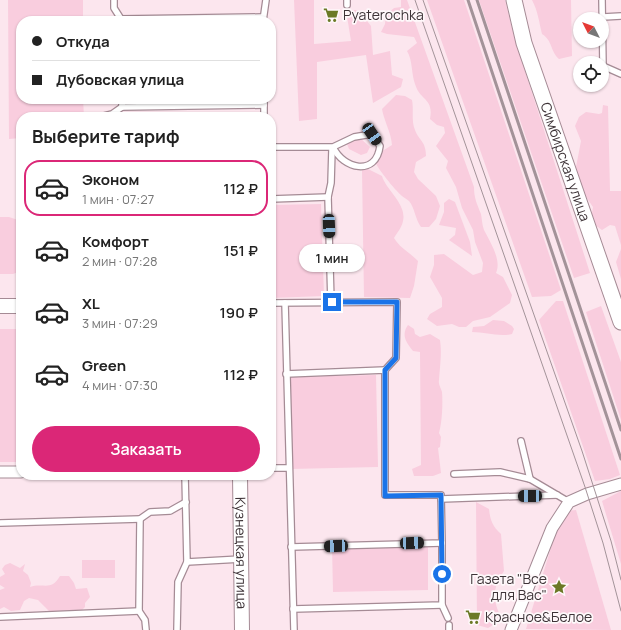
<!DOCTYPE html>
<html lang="ru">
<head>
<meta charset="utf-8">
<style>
	:root { --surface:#fff; --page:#f6f6f6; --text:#222; --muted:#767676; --line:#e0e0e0; --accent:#db2777 }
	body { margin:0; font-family:Manrope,sans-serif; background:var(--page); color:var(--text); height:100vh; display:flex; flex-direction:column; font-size:15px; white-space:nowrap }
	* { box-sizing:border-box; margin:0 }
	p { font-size:13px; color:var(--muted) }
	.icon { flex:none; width:22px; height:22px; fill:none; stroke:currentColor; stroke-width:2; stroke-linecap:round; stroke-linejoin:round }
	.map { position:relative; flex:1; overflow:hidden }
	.details { position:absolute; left:16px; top:112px; width:260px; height:368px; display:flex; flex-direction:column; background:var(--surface); border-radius:16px; box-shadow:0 1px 3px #0004 }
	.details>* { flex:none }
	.guide { position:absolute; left:16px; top:16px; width:260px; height:88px; border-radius:16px; box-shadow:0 1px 3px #0004; display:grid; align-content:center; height:88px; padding:0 16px; background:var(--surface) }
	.needle { width:26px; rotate:312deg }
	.controls { position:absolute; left:573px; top:12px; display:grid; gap:8px }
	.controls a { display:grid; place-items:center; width:36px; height:36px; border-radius:50%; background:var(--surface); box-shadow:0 1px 3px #0004; font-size:20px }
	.end { position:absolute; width:18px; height:18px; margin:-9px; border:5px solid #1a73e8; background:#fff; box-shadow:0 0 0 2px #fff }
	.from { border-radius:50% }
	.bubble { position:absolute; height:28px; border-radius:14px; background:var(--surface); box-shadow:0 1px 3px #0004; font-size:13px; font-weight:600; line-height:28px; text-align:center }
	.car { position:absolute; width:12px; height:24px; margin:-12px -6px; border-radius:5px; box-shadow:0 0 3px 1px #0007; background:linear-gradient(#222 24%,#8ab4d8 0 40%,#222 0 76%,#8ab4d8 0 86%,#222 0) }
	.guide b { display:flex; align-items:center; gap:14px; height:38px; font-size:15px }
	.guide b+b { border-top:1px solid var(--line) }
	.guide i { width:10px; height:10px; background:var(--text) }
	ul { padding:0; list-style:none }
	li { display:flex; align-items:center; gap:12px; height:56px; margin:0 8px 6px; padding:0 8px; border:2px solid transparent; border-radius:16px }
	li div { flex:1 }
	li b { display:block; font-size:15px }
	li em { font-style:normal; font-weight:600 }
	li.active { border-color:var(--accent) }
	li>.icon { width:36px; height:36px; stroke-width:1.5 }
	h2 { padding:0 16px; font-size:18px; line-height:48px }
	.action { display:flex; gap:8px; margin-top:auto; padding:8px 16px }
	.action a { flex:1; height:46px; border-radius:24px; background:var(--accent); color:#fff; font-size:16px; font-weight:600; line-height:46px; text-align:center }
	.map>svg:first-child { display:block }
</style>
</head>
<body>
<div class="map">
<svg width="621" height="630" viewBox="0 0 621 630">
	<rect width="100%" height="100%" fill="#fce6ee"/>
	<g fill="#f9cdde">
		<path d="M8,0h75v21h-62v78h62l1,18h-63v21l-12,1z"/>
		<path d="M294,0h20v44l37,-3 -5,-31h12l13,16 2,29 17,-4 2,24 11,4 -2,8 -28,16 -7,-48 -49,7v57l-18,2z"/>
		<path d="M401,0h6l67,187c0,11 3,17 7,27 1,5 1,11 3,16 6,12 18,30 12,43l7,4 9,18 -2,8 -20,14 -17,4 -7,6h-7l-7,-3 -15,2 -10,-7 3,-5 12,-7v-9l-12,-21 4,-12v-10l10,-1 29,21 9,-3 1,-9 -8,-21 -2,-12 -11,-22 -6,-21 -10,-19 2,-7 -12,-15 9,-13 -1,-6 -7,-2 -7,-6c4,-21 -10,-18 -15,-35 -4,-11 -2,-23 -8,-33l10,-8 -3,-6 -27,-3 -6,-2 4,-8 1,-9 8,-7 7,-1z"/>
		<path d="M427,0h37l97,290 -10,6 -19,1z"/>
		<path d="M479,0h26l10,40 75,233 -16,5z"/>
		<path d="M532,0h39l1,56 -13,3c-9,-8 -6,-18 -17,-25 -3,-12 -4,-23 -10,-34z"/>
		<path d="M396,95l9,1 7,4c2,9 -1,21 3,30 4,11 11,11 11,26l-10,6 -2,10 4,7 18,17 4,10 -4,13 -7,8h-8c-6,-8 -6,-19 -12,-26 -2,-2 -5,-3 -7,-5 -8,-7 -24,-27 -28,-36l2,-5 16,-10c-1,-13 -8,-24 -10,-36z"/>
		<path d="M603,105l5,1 2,85h11v54l-6,-19 -5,-1 -8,5 -7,-5 -4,-6 2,-12 -9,-13 -7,-20 -1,-7 5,-26 -6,-15 4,-9 7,-5 13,2 3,-1z"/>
		<path d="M360,138l10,9 -3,6 -6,2 -12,-6 -2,-5z"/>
		<path d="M368,169l14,7c4,14 25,28 21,45 -1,6 -6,12 -9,17 6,10 15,14 24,23l-4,25 -4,12 -46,-1 -2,-127z"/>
		<path d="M449,199l6,3 15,40 2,14 -23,-16 6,-5 1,-7 -17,-3 5,-13v-9z"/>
		<path d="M321,204l3,92 -53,2v-93z"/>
		<path d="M0,217h9l12,4v50l-8,3h-13z"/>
		<path d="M621,249v30l-5,-17z"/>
		<path d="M556,301h7l57,174 -10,4 -15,2 -56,-161z"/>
		<path d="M601,306l20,56v58l-35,-108z"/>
		<path d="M493,320l11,1 8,5 2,3 -2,5c-14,3 -26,-2 -40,-2l1,-5 11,-1z"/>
		<path d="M408,325l6,4 1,5 5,3 10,-3 10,6c2,13 0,26 -1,40 -1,4 2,8 3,12 1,12 0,30 -3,41l2,4 -1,10 -2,1 3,25 -8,3h-19l-2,-7 9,-4 -1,-113 -7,-1c-7,-9 -12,-16 -5,-26z"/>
		<path d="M0,329h16l1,133h-17z"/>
		<path d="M376,375l2,92 -88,2 -1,-92z"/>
		<path d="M621,491v73l-19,-63z"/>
		<path d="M476,502l13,7c1,11 4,18 12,25l3,37c-10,14 -12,26 -5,42l-4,11 -7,4 -11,-3z"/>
		<path d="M576,510l35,120 -85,-1 28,-91 12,-27z"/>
		<path d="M428,545v45l-95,2 -1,-46z"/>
		<rect x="82" y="560" width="33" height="18"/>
		<path d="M10,563l10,5 5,-4 -2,7 5,4 3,8 -1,4c13,-5 21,5 30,-11h9l5,7 2,6 11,-1 3,9 -5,6v4l-5,5h-30l-12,-12 -9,-2 -5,3 -4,9 -9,1 -7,-4 -4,2v-19l5,-2 -5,-3v-8l5,-3 -3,-5 3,-4z"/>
	</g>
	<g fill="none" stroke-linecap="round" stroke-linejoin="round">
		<g stroke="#a58b95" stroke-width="8">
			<g id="service">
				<path d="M114,0v8l7,11"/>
				<path d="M347,0v5"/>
				<path d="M602,0l1,66 18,8"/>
				<path d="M603,17l18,-1"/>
				<path d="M121,21v-2l142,-2"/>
				<path d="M263,21l3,-21"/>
				<path d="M122,99v8l142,-2v-6"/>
				<path d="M264,105v12"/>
				<path d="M100,117l12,-3 10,-7"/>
				<path d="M271,147h62l21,-10 18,-3 8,12c-4,31 -37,23 -47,1"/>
				<path d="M271,199l57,-2"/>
				<path d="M331,302l-3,-105 3,-14 1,-34"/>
				<path d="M271,303l126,-1 -1,56 -11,12"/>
				<path d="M285,303l9,327"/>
				<path d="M286,374l99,-4v125h56l1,48 -151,4"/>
				<path d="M521,441l9,38"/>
				<path d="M271,468h18"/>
				<path d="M454,474l46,-2 30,7 39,23"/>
				<path d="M185,475l2,87 54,-3"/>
				<path d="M441,499l116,-4"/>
				<path d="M0,523l140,-4"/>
				<path d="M442,605l6,13"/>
				<path d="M293,609l149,-4v-62"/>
				<path d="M0,617l139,-6"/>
				<path d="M449,625v5"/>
				<path d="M146,630l-1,-10 -6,-9 1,-92 10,-7 20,-1 16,-9"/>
				<path d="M177,630l1,-48 9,-20"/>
			</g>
		</g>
		<g stroke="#a58b95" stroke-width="13">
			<g id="minor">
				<path d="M0,472h21"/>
				<path d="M511,630l41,-102 17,-26 18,-8 34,-10"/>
			</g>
		</g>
		<g stroke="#a58b95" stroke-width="16">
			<g id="tertiary">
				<path d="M0,306h21"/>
				<path id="s1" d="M240,475l2,155"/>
			</g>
		</g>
		<g stroke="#a58b95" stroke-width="17">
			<g id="secondary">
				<path id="s2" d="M514,0l10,43 97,279"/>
			</g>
		</g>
		<use href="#service" stroke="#fff" stroke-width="5.5"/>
		<use href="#minor" stroke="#fff" stroke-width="11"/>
		<use href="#tertiary" stroke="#fff" stroke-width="14"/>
		<use href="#secondary" stroke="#fff" stroke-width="15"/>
		<g stroke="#a39399" stroke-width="1">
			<path d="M415,0l170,487 18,56 18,68"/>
			<path d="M423,0l159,451 29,90 10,39"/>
		</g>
		<g stroke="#a39399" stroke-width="3">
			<path d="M468,0l153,459"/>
			<path d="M477,0l144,430"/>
		</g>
	</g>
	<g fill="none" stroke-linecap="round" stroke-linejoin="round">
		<path stroke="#1a73e8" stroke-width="5" d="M332,302h65l-1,56 -11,12v126l56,-1 1,79"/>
	</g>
	<defs>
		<g id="supermarket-bare" transform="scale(1.2)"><path d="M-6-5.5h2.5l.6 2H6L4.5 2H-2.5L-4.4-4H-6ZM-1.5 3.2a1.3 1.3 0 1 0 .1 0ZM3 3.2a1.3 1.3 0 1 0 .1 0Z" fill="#6b7926" stroke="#fef8fa" stroke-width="2.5" paint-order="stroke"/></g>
		<g id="sight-bare" transform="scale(1.2)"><path d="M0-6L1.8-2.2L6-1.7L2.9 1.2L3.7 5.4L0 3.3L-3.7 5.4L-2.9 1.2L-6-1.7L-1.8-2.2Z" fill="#6b7926" stroke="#fef8fa" stroke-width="2.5" paint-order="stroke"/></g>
	</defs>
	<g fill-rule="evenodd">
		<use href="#supermarket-bare" x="331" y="15"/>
		<use href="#sight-bare" x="559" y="587"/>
		<use href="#supermarket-bare" x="473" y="617"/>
	</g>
	<g text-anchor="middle" stroke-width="3.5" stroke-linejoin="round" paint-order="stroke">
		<g font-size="14" fill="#3e3438" stroke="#fef8fa" text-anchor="start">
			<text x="343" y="20">Pyaterochka</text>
			<text x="547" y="584" text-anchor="end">Газета "Все<tspan x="547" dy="16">для Вас"</tspan></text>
			<text x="485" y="622">Красное&amp;Белое</text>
		</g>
		<g font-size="14" fill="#3e3438" stroke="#fef8fa">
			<text dy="5" stroke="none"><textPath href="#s2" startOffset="170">Симбирская улица</textPath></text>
			<text dy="5" stroke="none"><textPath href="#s1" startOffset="78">Кузнецкая улица</textPath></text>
		</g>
	</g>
</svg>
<div class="controls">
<a><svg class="needle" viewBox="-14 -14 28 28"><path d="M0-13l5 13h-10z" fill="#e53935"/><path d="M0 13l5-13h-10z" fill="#767676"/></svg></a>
<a><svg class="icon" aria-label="locate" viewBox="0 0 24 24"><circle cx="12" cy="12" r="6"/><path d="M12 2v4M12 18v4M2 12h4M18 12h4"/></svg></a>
</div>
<i class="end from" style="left:442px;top:574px"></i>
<i class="end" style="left:332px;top:302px"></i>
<div class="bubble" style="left:299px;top:244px;width:66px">1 мин</div>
<i class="car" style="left:372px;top:134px;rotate:146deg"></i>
<i class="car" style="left:329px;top:226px;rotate:178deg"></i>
<i class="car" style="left:530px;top:496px;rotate:269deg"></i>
<i class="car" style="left:412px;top:543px;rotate:88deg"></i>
<i class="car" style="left:336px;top:546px;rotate:268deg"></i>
<div class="guide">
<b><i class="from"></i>Откуда</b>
<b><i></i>Дубовская улица</b>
</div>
<section class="details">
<h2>Выберите тариф</h2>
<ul>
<li class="active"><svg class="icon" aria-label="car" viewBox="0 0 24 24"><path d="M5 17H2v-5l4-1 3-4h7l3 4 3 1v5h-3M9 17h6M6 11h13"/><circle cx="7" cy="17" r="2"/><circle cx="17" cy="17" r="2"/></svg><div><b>Эконом</b><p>1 мин · 07:27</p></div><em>112 ₽</em></li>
<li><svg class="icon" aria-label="car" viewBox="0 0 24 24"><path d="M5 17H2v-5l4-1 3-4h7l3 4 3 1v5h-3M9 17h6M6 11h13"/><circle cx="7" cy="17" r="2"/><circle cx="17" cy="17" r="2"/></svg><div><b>Комфорт</b><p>2 мин · 07:28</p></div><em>151 ₽</em></li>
<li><svg class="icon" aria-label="car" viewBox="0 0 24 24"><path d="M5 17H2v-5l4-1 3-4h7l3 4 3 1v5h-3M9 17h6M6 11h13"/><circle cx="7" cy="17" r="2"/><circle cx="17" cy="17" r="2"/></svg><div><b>XL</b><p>3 мин · 07:29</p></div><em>190 ₽</em></li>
<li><svg class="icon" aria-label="car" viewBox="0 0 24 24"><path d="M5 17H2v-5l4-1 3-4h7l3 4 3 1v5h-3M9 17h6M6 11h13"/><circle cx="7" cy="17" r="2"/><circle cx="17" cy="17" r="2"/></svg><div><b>Green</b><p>4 мин · 07:30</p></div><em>112 ₽</em></li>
</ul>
<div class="action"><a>Заказать</a></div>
</section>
</div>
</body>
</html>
